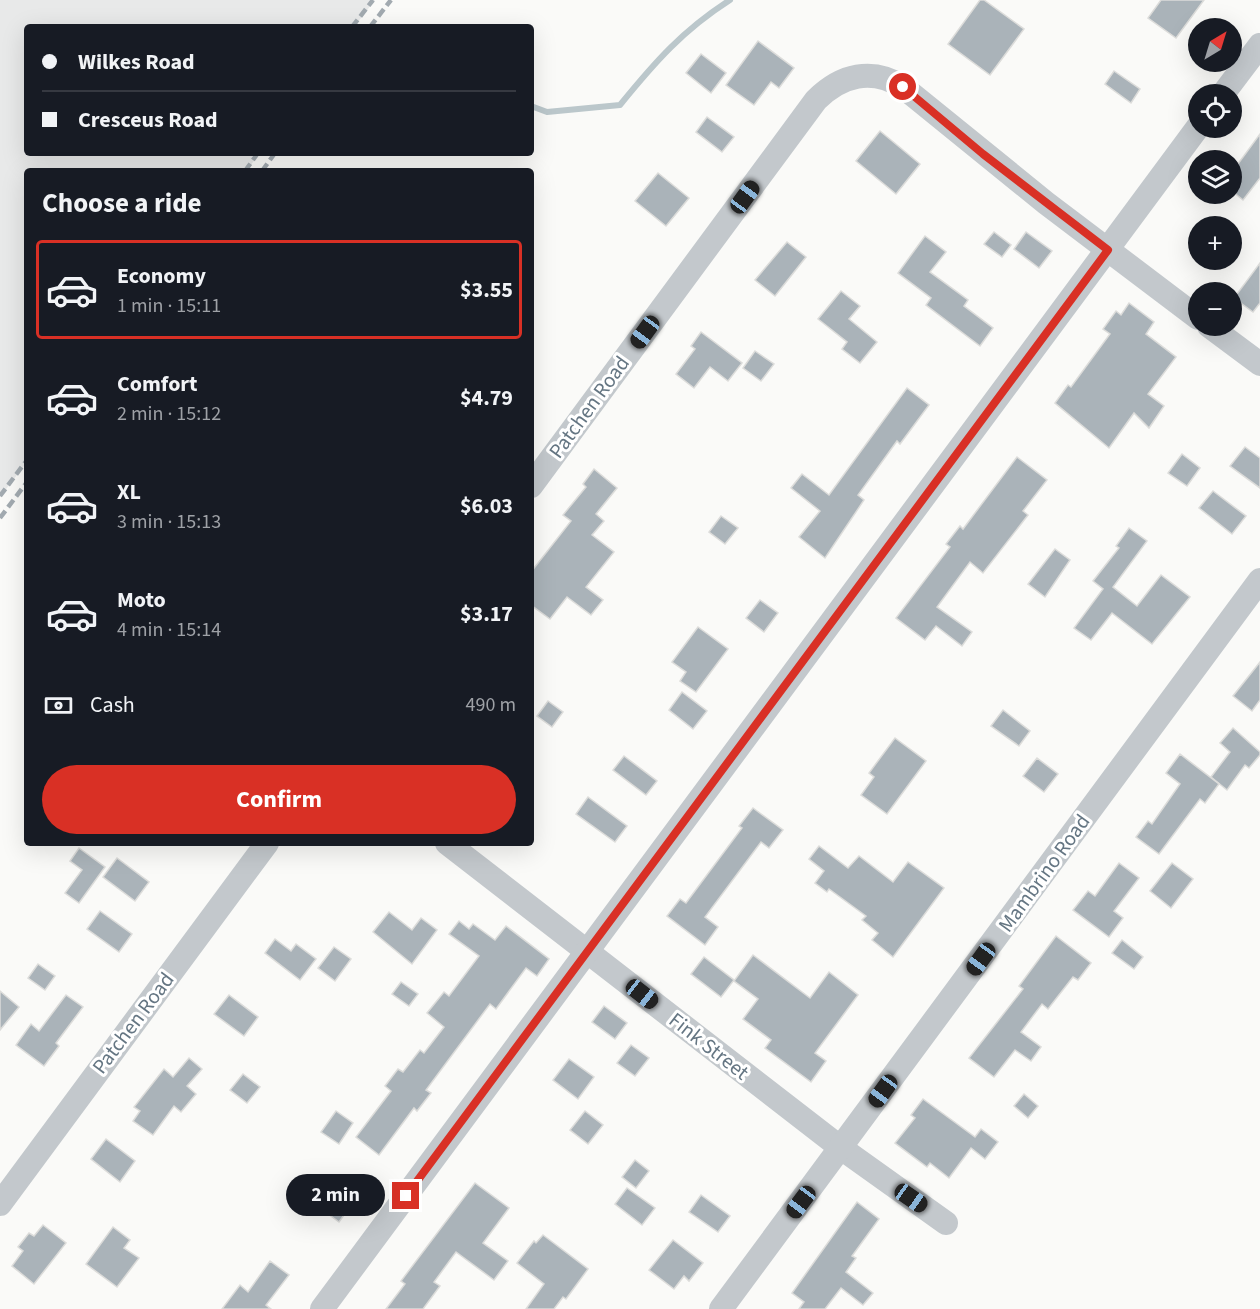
<!DOCTYPE html>
<html lang="en">
<head>
<meta charset="utf-8">
<style>
	:root { --surface:#171b24; --page:#242831; --text:#f1f3f6; --muted:#9ea1a6; --line:#363941; --accent:#d93025 }
	body { margin:0; font-family:"Source Sans 3",sans-serif; background:var(--page); color:var(--text); height:100vh; display:flex; flex-direction:column; font-size:22px; white-space:nowrap }
	* { box-sizing:border-box; margin:0 }
	p { font-size:20px; color:var(--muted) }
	.icon { flex:none; width:33px; height:33px; fill:none; stroke:currentColor; stroke-width:2; stroke-linecap:round; stroke-linejoin:round }
	.map { position:relative; flex:1; overflow:hidden }
	.side { position:absolute; left:24px; top:168px; width:510px; height:678px; display:flex; flex-direction:column; background:var(--surface); border-radius:6px; box-shadow:0 6px 24px #0002 }
	.side>* { flex:none }
	.banner { position:absolute; left:24px; top:24px; width:510px; height:132px; border-radius:6px; box-shadow:0 6px 24px #0002; display:grid; align-content:center; height:132px; padding:0 18px; background:var(--surface) }
	.needle { width:39px; rotate:38deg }
	.fabs { position:absolute; left:1188px; top:18px; display:grid; gap:12px }
	.fabs a { display:grid; place-items:center; width:54px; height:54px; border-radius:50%; background:var(--surface); box-shadow:0 6px 24px #0002; font-size:30px }
	.end { position:absolute; width:27px; height:27px; margin:-14px; border:8px solid #d93025; background:#fff; box-shadow:0 0 0 3px #fff }
	.from { border-radius:50% }
	.bubble { position:absolute; height:42px; border-radius:21px; background:var(--surface); box-shadow:0 6px 24px #0002; font-size:20px; font-weight:700; line-height:42px; text-align:center }
	.car { position:absolute; width:18px; height:36px; margin:-18px -9px; border-radius:8px; box-shadow:0 0 4px 2px #0007; background:linear-gradient(#222 24%,#8ab4d8 0 40%,#222 0 76%,#8ab4d8 0 86%,#222 0) }
	.banner b { display:flex; align-items:center; gap:21px; height:57px; font-size:22px }
	.banner b+b { border-top:2px solid var(--line) }
	.banner i { width:15px; height:15px; background:var(--text) }
	ul { padding:0; list-style:none }
	li { display:flex; align-items:center; gap:18px; height:99px; margin:0 12px 9px; padding:0 6px; border:3px solid transparent; border-radius:6px }
	li div { flex:1 }
	li b { display:block; font-size:22px }
	li em { font-style:normal; font-weight:700 }
	li.selected { border-color:var(--accent) }
	li>.icon { width:54px; height:54px; stroke-width:1.5 }
	h2 { padding:0 18px; font-size:27px; line-height:72px }
	.pay { display:flex; align-items:center; gap:15px; height:66px; padding:0 18px; font-size:22px }
	.pay p { margin-inline-start:auto }
	.cta { display:flex; gap:12px; margin-top:auto; padding:12px 18px }
	.cta a { flex:1; height:69px; border-radius:36px; background:var(--accent); color:#fff; font-size:24px; font-weight:700; line-height:69px; text-align:center }
	.map>svg:first-child { display:block }
</style>
</head>
<body>
<div class="map">
<svg width="1260" height="1309" viewBox="0 0 1260 1309">
	<rect width="100%" height="100%" fill="#fafaf8"/>
	<path fill="#e8e9e9" d="M0,0h375l-21,27h-327v126h233l-14,18h-219v291l-27,35z"/>
	<g fill="none" stroke-linecap="round" stroke-linejoin="round">
		<path stroke="#bbc7cb" stroke-width="6" d="M531,106l16,6 73,-7c35,-43 63,-75 110,-105"/>
	</g>
	<g fill="#aab3b9" stroke="#dcdcda" stroke-width="1.5">
		<path d="M980,0h4l40,29 -34,46 -42,-31z"/>
		<path d="M1161,0h43l-28,38 -28,-20z"/>
		<path d="M758,41l36,27 -15,20 -8,-6 -17,23 -28,-20z"/>
		<path d="M701,54l25,19 -15,20 -25,-20z"/>
		<path d="M1114,71l26,18 -9,14 -26,-19z"/>
		<path d="M707,117l27,20 -12,15 -26,-20z"/>
		<path d="M880,131l40,33 -24,30 -40,-33z"/>
		<path d="M1260,134v44l-17,22 -11,-9v-19z"/>
		<path d="M658,173l31,25 -23,28 -31,-25z"/>
		<path d="M994,232l17,13 -9,12 -18,-13z"/>
		<path d="M1026,232l26,19 -13,17 -25,-19z"/>
		<path d="M925,236l21,16 -16,20 38,28 -4,6 29,22 -13,18 -54,-41 5,-7 -33,-25z"/>
		<path d="M787,242l19,15 -31,39 -20,-16z"/>
		<path d="M1260,263v40l-7,9 -19,-14z"/>
		<path d="M841,291l19,15 -11,13 28,23 -17,21 -18,-14 5,-7 -29,-23z"/>
		<path d="M1129,303l25,19 -8,12 30,23 -28,37 16,12 -15,22 -15,-15 -25,35 -54,-45 13,-18 3,2 39,-53 -7,-5 13,-18 5,4z"/>
		<path d="M701,332l41,31 -14,18 -18,-14 -16,21 -18,-14 19,-25 -4,-3z"/>
		<path d="M755,351l19,13 -13,17 -18,-13z"/>
		<path d="M907,388l22,17 -29,39 -3,-3 -39,54 6,5 -39,58 -26,-21 21,-26 -29,-23 11,-14 27,21z"/>
		<path d="M1245,447l15,11v30l-30,-22z"/>
		<path d="M1182,454l18,14 -13,18 -19,-13z"/>
		<path d="M1017,457l30,23 -24,31 5,4 -45,58 -13,-11 -33,45 35,25 -10,14 -26,-20 -11,14 -29,-22 54,-71 -4,-3 14,-18 3,3z"/>
		<path d="M594,469l23,19 -21,26 8,7 -12,14 22,17 -28,35 17,13 -12,15 -24,-18 -17,22 -19,-14v-33l40,-51 -8,-6 23,-28 -3,-3z"/>
		<path d="M1213,491l33,25 -14,18 -33,-26z"/>
		<path d="M721,516l17,12 -13,16 -16,-12z"/>
		<path d="M1129,528l18,13 -34,46 24,19 24,-31 29,22 -38,47 -40,-31 -21,27 -17,-12 29,-39 -10,-8 26,-33 -3,-2z"/>
		<path d="M1055,549l15,11 -25,37 -17,-13z"/>
		<path d="M760,600l18,13 -14,19 -18,-14z"/>
		<path d="M698,627l30,22 -32,43 -16,-11 6,-9 -14,-10z"/>
		<path d="M1260,662v38l-8,11 -19,-15z"/>
		<path d="M682,692l25,19 -14,18 -24,-19z"/>
		<path d="M548,701l15,11 -11,15 -15,-11z"/>
		<path d="M1003,710l27,21 -11,15 -28,-20z"/>
		<path d="M1233,728l27,24v3l-11,13 -4,-3 -18,25 -16,-13 19,-25 -10,-9z"/>
		<path d="M895,738l31,23 -39,53 -26,-19 13,-18 -5,-4z"/>
		<path d="M1180,754l39,30 -14,19 -5,-4 -41,55 -23,-17 12,-16 4,3 28,-40 -14,-11z"/>
		<path d="M624,756l33,25 -11,14 -33,-25z"/>
		<path d="M1037,758l21,16 -14,18 -21,-16z"/>
		<path d="M588,797l39,29 -12,16 -39,-28z"/>
		<path d="M753,808l30,22 -14,18 -8,-6 -56,75 13,10 -13,18 -38,-29 13,-17 6,4 56,-75 -3,-2z"/>
		<path d="M819,846l29,22 11,-12 34,26 15,-20 36,26 -51,69 -21,-17 6,-7 -16,-13 4,-4 -37,-27 -2,3 -12,-9 9,-12 -15,-12z"/>
		<path d="M79,848l26,19 -26,36 -14,-10 17,-23 -12,-9z"/>
		<path d="M117,858l32,24 -14,19 -32,-24z"/>
		<path d="M1119,863l20,15 -25,33 9,7 -14,19 -36,-27 15,-19 7,5z"/>
		<path d="M1172,863l21,16 -22,29 -21,-17z"/>
		<path d="M100,911l32,23 -13,18 -32,-23z"/>
		<path d="M389,912l23,18 9,-12 16,12 -25,34 -39,-32z"/>
		<path d="M459,921l10,8 4,-5 22,16 11,-14 43,33 -12,17 -11,-8 -30,41 -6,-5 -64,86 5,3 -14,18 -3,-3 -35,47 -23,-18 35,-46 -6,-5 13,-17 5,3 17,-22 4,3 20,-26 -17,-14 17,-21 5,4 30,-40 -30,-22z"/>
		<path d="M1056,936l35,27 -13,17 -5,-3 -25,32 -6,-5 -21,28 20,15 -10,14 -16,-11 -21,27 -25,-19 54,-69 -4,-3z"/>
		<path d="M275,939l16,12 5,-7 20,15 -16,21 -35,-27z"/>
		<path d="M1122,940l21,17 -9,12 -22,-16z"/>
		<path d="M334,947l17,12 -16,22 -17,-13z"/>
		<path d="M753,955l57,43 19,-26 29,23 -43,58 11,8 -15,21 -46,-34 6,-8 -28,-21 15,-20 -24,-18z"/>
		<path d="M704,957l30,23 -13,17 -30,-23z"/>
		<path d="M38,964l17,12 -10,14 -17,-12z"/>
		<path d="M401,982l17,12 -9,12 -17,-12z"/>
		<path d="M0,991l19,16 -19,23z"/>
		<path d="M66,995l17,12 -27,36 3,3 -15,20 -28,-21 15,-21 8,7z"/>
		<path d="M229,995l29,22 -14,19 -30,-22z"/>
		<path d="M604,1006l23,17 -12,16 -23,-17z"/>
		<path d="M631,1045l18,13 -14,18 -18,-13z"/>
		<path d="M189,1058l13,11 -15,17 9,8 -15,18 -7,-6 -21,29 -20,-14 7,-10 -6,-4 30,-38 9,8z"/>
		<path d="M569,1059l25,18 -16,22 -25,-19z"/>
		<path d="M243,1074l17,13 -13,16 -17,-13z"/>
		<path d="M1024,1094l14,12 -10,12 -14,-12z"/>
		<path d="M923,1099l52,38 6,-8 17,13 -13,17 -14,-11 -22,30 -19,-15 -3,4 -32,-24 20,-25 -4,-3z"/>
		<path d="M336,1111l17,12 -14,21 -18,-12z"/>
		<path d="M585,1111l18,14 -15,19 -18,-14z"/>
		<path d="M106,1139l29,22 -15,21 -29,-23z"/>
		<path d="M635,1160l14,11 -13,17 -14,-11z"/>
		<path d="M321,1181l31,23 -13,18 -31,-23z"/>
		<path d="M475,1183l34,25 -26,35 25,18 -14,19 -38,-28 -22,30 6,4 -17,23h-37l19,-25 -4,-3z"/>
		<path d="M627,1188l28,20 -13,17 -27,-21z"/>
		<path d="M701,1195l29,21 -12,16 -29,-20z"/>
		<path d="M857,1202l22,17 -27,37 4,2 -10,14 27,21 -10,12 -22,-17 -16,21h-26l5,-7 -12,-9z"/>
		<path d="M43,1225l23,18 -32,41 -22,-18 11,-15 -5,-4 11,-14 5,3z"/>
		<path d="M113,1227l17,13 -6,8 15,10 -22,29 -31,-23z"/>
		<path d="M543,1235l45,34 -22,30 -3,-2 -9,12h-28l18,-25 -27,-21 17,-22 2,2z"/>
		<path d="M673,1240l30,23 -14,18 -5,-5 -10,13 -25,-19z"/>
		<path d="M270,1261l19,14 -23,30 5,4h-49l18,-24 8,7z"/>
	</g>
	<g fill="none" stroke-linecap="round" stroke-linejoin="round">
		<g stroke="#c3c8cc" stroke-width="24">
			<path d="M1223,94l37,-49"/>
			<path d="M1209,326l51,38"/>
			<path d="M531,486l285,-386c25,-25 56,-33 87,-13l143,116 152,115"/>
			<path d="M447,843l394,305 105,75"/>
			<path d="M0,1204l267,-361"/>
			<path d="M322,1309l876,-1182"/>
			<path d="M721,1309l539,-729"/>
		</g>
		<g stroke="#a2aab0" stroke-width="4.5" stroke-dasharray="9 4.5" stroke-linecap="butt">
			<path d="M352,27l21,-27"/>
			<path d="M370,27l21,-27"/>
			<path d="M245,171l13,-18"/>
			<path d="M262,171l13,-18"/>
			<path d="M0,496l27,-36"/>
			<path d="M0,518l27,-36"/>
		</g>
	</g>
	<g fill="none" stroke-linecap="round" stroke-linejoin="round">
		<path stroke="#d93025" stroke-width="8" d="M406,1196l702,-946 -125,-96 -80,-67"/>
	</g>
	<g text-anchor="middle" stroke-width="6" stroke-linejoin="round" paint-order="stroke">
		<g font-size="21" fill="#657683" stroke="#fff">
			<text transform="translate(589 407) rotate(-54)" y="7">Patchen Road</text>
			<text transform="translate(1044 873) rotate(-54)" y="7">Mambrino Road</text>
			<text transform="translate(133 1023) rotate(-53)" y="7">Patchen Road</text>
			<text transform="translate(709 1046) rotate(38)" y="7">Fink Street</text>
		</g>
	</g>
</svg>
<div class="fabs">
<a><svg class="needle" viewBox="-14 -14 28 28"><path d="M0-13l5 13h-10z" fill="#e53935"/><path d="M0 13l5-13h-10z" fill="#9ea1a6"/></svg></a>
<a><svg class="icon" aria-label="locate" viewBox="0 0 24 24"><circle cx="12" cy="12" r="6"/><path d="M12 2v4M12 18v4M2 12h4M18 12h4"/></svg></a>
<a><svg class="icon" aria-label="layers" viewBox="0 0 24 24"><path d="M12 4l9 5-9 5-9-5zM3 14l9 5 9-5"/></svg></a>
<a>+</a>
<a>−</a>
</div>
<i class="end from" style="left:903px;top:87px"></i>
<i class="end" style="left:406px;top:1196px"></i>
<div class="bubble" style="left:286px;top:1174px;width:99px">2 min</div>
<i class="car" style="left:745px;top:197px;rotate:36deg"></i>
<i class="car" style="left:645px;top:332px;rotate:216deg"></i>
<i class="car" style="left:981px;top:959px;rotate:216deg"></i>
<i class="car" style="left:642px;top:994px;rotate:128deg"></i>
<i class="car" style="left:883px;top:1091px;rotate:216deg"></i>
<i class="car" style="left:911px;top:1198px;rotate:125deg"></i>
<i class="car" style="left:801px;top:1202px;rotate:217deg"></i>
<div class="banner">
<b><i class="from"></i>Wilkes Road</b>
<b><i></i>Cresceus Road</b>
</div>
<section class="side">
<h2>Choose a ride</h2>
<ul>
<li class="selected"><svg class="icon" aria-label="car" viewBox="0 0 24 24"><path d="M5 17H2v-5l4-1 3-4h7l3 4 3 1v5h-3M9 17h6M6 11h13"/><circle cx="7" cy="17" r="2"/><circle cx="17" cy="17" r="2"/></svg><div><b>Economy</b><p>1 min · 15:11</p></div><em>$3.55</em></li>
<li><svg class="icon" aria-label="car" viewBox="0 0 24 24"><path d="M5 17H2v-5l4-1 3-4h7l3 4 3 1v5h-3M9 17h6M6 11h13"/><circle cx="7" cy="17" r="2"/><circle cx="17" cy="17" r="2"/></svg><div><b>Comfort</b><p>2 min · 15:12</p></div><em>$4.79</em></li>
<li><svg class="icon" aria-label="car" viewBox="0 0 24 24"><path d="M5 17H2v-5l4-1 3-4h7l3 4 3 1v5h-3M9 17h6M6 11h13"/><circle cx="7" cy="17" r="2"/><circle cx="17" cy="17" r="2"/></svg><div><b>XL</b><p>3 min · 15:13</p></div><em>$6.03</em></li>
<li><svg class="icon" aria-label="car" viewBox="0 0 24 24"><path d="M5 17H2v-5l4-1 3-4h7l3 4 3 1v5h-3M9 17h6M6 11h13"/><circle cx="7" cy="17" r="2"/><circle cx="17" cy="17" r="2"/></svg><div><b>Moto</b><p>4 min · 15:14</p></div><em>$3.17</em></li>
</ul>
<div class="pay"><svg class="icon" aria-label="cash" viewBox="0 0 24 24"><path d="M3 7h18v10H3z"/><circle cx="12" cy="12" r="2"/></svg>Cash<p>490 m</p></div>
<div class="cta"><a>Confirm</a></div>
</section>
</div>
</body>
</html>
